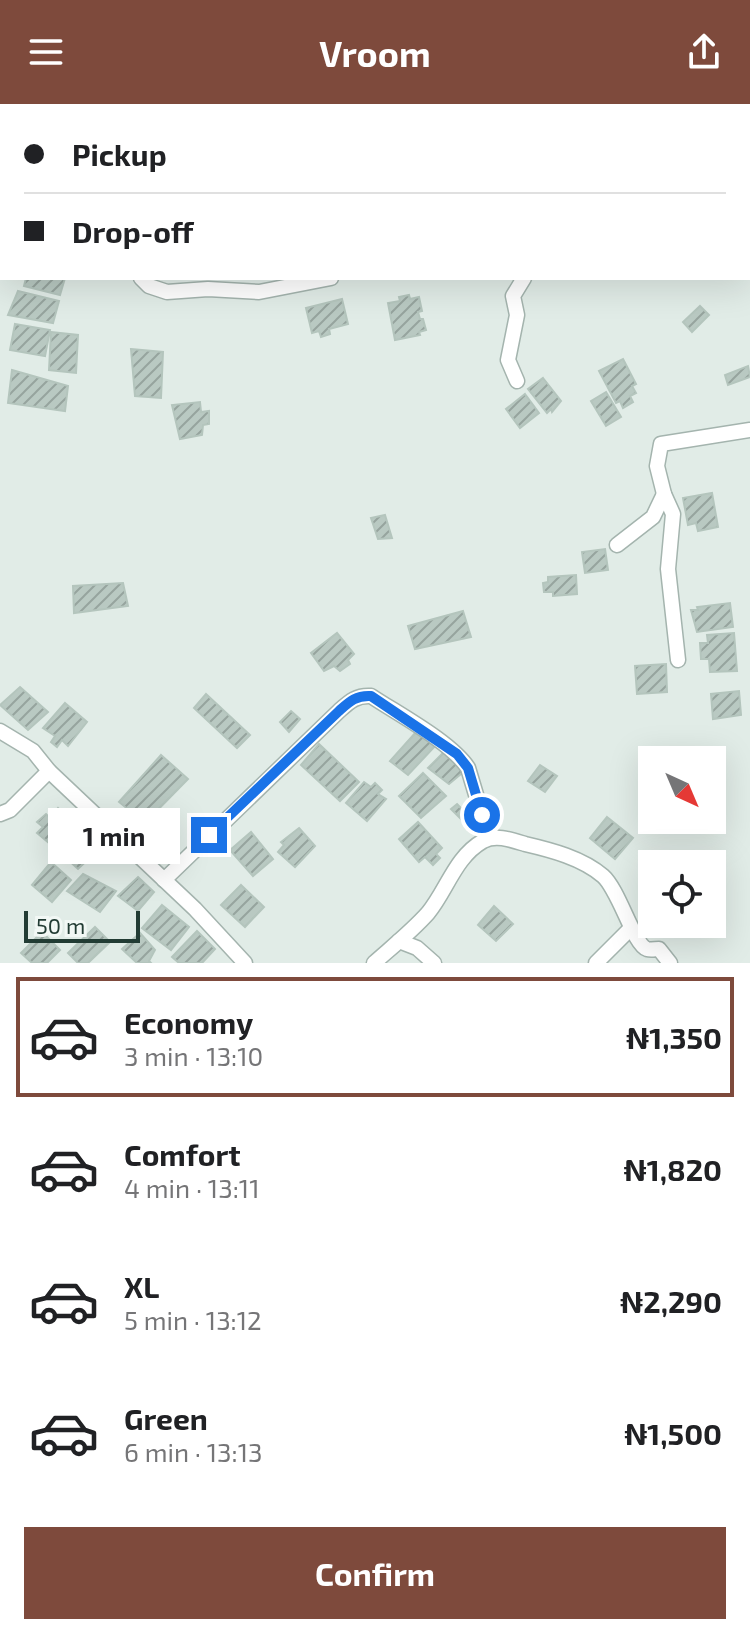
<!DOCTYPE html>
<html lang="en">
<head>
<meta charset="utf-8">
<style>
	:root { --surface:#fff; --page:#f2f2f2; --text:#202124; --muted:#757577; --line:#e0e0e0; --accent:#7e4a3c }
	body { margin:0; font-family:"Exo 2",sans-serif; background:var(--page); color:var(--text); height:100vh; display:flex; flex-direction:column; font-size:30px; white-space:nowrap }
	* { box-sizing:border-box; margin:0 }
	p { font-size:26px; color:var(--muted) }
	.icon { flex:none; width:44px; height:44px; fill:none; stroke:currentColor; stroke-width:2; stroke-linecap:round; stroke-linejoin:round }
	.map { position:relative; height:859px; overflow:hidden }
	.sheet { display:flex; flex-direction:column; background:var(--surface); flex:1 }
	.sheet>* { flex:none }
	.guide { position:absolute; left:0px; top:0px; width:750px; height:176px; box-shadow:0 8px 32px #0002; display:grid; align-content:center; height:176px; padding:0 24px; background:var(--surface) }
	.needle { width:52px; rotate:136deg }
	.tools { position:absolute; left:638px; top:642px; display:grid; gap:16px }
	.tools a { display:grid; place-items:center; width:88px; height:88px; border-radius:0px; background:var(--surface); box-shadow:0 8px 32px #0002; font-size:40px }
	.scale { position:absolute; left:24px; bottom:20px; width:116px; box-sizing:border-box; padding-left:8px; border:4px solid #223c34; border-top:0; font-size:22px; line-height:28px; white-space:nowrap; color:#223c34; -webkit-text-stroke:6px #f2f8f5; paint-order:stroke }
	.end { position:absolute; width:36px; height:36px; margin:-18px; border:10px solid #1a73e8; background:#fff; box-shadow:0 0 0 4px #fff }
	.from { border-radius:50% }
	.bubble { position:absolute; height:56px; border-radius:0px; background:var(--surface); box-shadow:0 8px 32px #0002; font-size:26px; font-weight:700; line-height:56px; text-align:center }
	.guide b { display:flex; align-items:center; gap:28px; height:76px; font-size:30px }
	.guide b+b { border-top:2px solid var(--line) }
	.guide i { width:20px; height:20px; background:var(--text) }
	ul { padding:14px 0 0; list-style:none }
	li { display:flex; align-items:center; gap:24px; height:120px; margin:0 16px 12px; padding:0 8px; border:4px solid transparent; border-radius:0px }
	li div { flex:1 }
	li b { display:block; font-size:30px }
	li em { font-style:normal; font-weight:700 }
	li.current { border-color:var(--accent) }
	li>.icon { width:72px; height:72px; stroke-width:1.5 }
	.action { display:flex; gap:16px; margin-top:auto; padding:16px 24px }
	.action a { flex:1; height:92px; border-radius:0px; background:var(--accent); color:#fff; font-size:32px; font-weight:700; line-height:92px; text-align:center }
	header { display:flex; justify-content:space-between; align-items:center; height:104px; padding:0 24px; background:var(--accent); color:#fff; font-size:36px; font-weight:700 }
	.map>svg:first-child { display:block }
</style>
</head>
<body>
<header><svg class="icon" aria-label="menu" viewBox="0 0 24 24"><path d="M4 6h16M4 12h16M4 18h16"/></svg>Vroom<svg class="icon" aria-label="share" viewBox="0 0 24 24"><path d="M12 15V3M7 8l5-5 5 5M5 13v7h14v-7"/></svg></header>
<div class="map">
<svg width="750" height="859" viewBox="0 0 750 859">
	<defs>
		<pattern id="building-hatch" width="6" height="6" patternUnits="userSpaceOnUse" patternTransform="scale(2)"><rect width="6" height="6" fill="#b9c9c2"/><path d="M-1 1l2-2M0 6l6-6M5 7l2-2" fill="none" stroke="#96a49e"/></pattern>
	</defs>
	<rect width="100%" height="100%" fill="#e1ece7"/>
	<g fill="url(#building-hatch)" stroke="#b4c5bd" stroke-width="2">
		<path d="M26,174h39l-5,17 -36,-9z"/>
		<path d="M18,187l41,10 -6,22 -45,-8z"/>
		<path d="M409,191l1,4 9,-2 3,14 -4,1 2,7h3l3,11 -7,2 1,3 -25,5 -7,-37 12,-2 -1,-4z"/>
		<path d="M342,195l6,25 -19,5 1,5 -9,3 -2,-6 -7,2 -6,-25z"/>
		<path d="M700,202l9,9 -17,17 -9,-10z"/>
		<path d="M15,220l35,6 -5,26 -35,-6z"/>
		<path d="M51,228l27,3 -2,38 -27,-3z"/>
		<path d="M131,245l32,3 -2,46 -26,-2z"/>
		<path d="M623,255l13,25 -4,2 4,7 -6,3 3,6 -10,6 -3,-7 -4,2 -17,-32z"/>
		<path d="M748,262l2,11 -22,8 -3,-10z"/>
		<path d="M12,266l56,16 -3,25 -57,-8z"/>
		<path d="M543,274l18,23 -9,11 -1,-3 -4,4 -19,-24z"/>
		<path d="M606,288l15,25 -15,9 -15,-25z"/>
		<path d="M525,290l14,19 -19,15 -14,-19z"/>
		<path d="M200,298l1,10 8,-1v13l-6,1 -1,10 -22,4 -8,-34z"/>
		<path d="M712,389l6,34 -20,4 -2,-8 -8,2 -5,-27z"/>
		<path d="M385,411l7,23 -14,1 -7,-21z"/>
		<path d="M605,445l3,21 -23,3 -3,-21z"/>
		<path d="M576,471l1,19 -24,2v-4h-9l-1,-9 5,-1v-5z"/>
		<path d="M123,479l5,23 -54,7 -1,-27z"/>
		<path d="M730,499l3,24 -36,5 -6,-22h7l-1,-3z"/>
		<path d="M463,507l8,26 -56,12 -7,-23z"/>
		<path d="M337,529l17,21 -6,6 2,4 -10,7 -6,-5 -10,5 -13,-18z"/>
		<path d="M734,529l3,38 -27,1 -1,-13h-8l-1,-16h8l-1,-8z"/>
		<path d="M666,560l1,28 -30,2 -2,-28z"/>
		<path d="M20,583l28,25 -20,18 -28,-25z"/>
		<path d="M739,587l2,24 -28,4 -2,-25z"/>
		<path d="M206,590l44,41 -13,13 -43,-40z"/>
		<path d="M65,599l22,19 -19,24 -6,-6 -5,7 -6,-5 4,-6 -12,-8z"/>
		<path d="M291,607l9,8 -11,13 -9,-10z"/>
		<path d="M417,627l18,15 -27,29 -18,-14z"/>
		<path d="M319,640l40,38 -19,19 -39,-36z"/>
		<path d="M446,646l21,19 -18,15 -21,-16z"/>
		<path d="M161,651l27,24 -43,44 -26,-21z"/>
		<path d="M540,661l17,11 -12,16 -17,-11z"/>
		<path d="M423,669l23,23 -25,22 -22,-22z"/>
		<path d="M364,678l7,5 4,-4 7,7 -4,4 8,5 -19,22 -21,-18z"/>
		<path d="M457,700l23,24 -5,5 -24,-24z"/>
		<path d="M58,704l28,26 -23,21 -26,-22 6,-6 -6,-5 9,-8 4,4z"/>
		<path d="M607,713l26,21 -18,21 -25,-21z"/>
		<path d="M418,718l24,26 -6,6 4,4 -7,7 -8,-8 -6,5 -20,-23z"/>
		<path d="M299,724l16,18 -20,21 -17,-15 6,-7 -3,-3z"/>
		<path d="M251,728l22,27 -20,17 -23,-26z"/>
		<path d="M83,734l13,14 -18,17 -12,-11z"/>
		<path d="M51,758l20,18 -19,22 -20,-17z"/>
		<path d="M83,770l33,17 -16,21 -33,-21z"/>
		<path d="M138,773l16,15 -16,19 -20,-15z"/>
		<path d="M241,781l23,22 -19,20 -24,-22z"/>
		<path d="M162,801l27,22 -18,23 -29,-22z"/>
		<path d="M494,802l19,18 -17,17 -18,-16z"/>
		<path d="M95,823l15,15 -22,21h-10l-10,-10z"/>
		<path d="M197,827l18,18 -13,14h-23l-7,-6z"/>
		<path d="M42,828l18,18 -13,13h-15l-11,-10z"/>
		<path d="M140,829l15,17 -6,11 2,2h-14l-15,-14z"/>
	</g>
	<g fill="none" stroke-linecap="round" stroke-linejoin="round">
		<g stroke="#a4b4ae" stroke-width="17">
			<g id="minor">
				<path d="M137,0v2"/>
				<path d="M525,0v2"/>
				<path d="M192,2l7,-2"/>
				<path d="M0,120h2"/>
				<path d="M0,148l2,-10"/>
				<path d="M141,174l8,8 18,6 41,-3 51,3 72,-14"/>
				<path d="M517,277l-9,-21 9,-45 -4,-19 11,-18"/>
				<path d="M617,441l36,-28 11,-23"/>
				<path d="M678,556l-10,-91 5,-55 -9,-20 -7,-28 4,-22 89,-14"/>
				<path d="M0,627l33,20 16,20 146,138 50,54"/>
				<path d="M0,710l10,-4 39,-39"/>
				<path d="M164,776l175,-169c10,-9 17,-16 32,-15 27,18 80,46 97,72l21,70"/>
				<path d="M399,837l18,7 17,15"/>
				<path d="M374,859c18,-16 38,-32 54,-50 19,-23 27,-56 55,-72 13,-7 29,-1 42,3 26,6 57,14 78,32 16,14 31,69 44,73 4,1 8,0 12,0l11,14"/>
				<path d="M596,859l35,-35"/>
			</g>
		</g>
		<use href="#minor" stroke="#fff" stroke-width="14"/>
	</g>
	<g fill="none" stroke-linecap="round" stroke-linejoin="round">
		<path stroke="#1a73e8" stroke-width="10" d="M209,731l130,-124c10,-9 17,-16 32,-15l86,58 11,14 14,47"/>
	</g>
</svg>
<div class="tools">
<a><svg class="needle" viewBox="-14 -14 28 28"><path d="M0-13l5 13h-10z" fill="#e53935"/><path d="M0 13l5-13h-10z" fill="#757577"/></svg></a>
<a><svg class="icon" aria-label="locate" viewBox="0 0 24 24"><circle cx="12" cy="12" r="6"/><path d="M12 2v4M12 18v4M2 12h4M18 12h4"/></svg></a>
</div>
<div class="scale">50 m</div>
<i class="end from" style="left:482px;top:711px"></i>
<i class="end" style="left:209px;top:731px"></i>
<div class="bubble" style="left:48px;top:704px;width:132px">1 min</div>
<div class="guide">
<b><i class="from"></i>Pickup</b>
<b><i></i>Drop-off</b>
</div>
</div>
<section class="sheet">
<ul>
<li class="current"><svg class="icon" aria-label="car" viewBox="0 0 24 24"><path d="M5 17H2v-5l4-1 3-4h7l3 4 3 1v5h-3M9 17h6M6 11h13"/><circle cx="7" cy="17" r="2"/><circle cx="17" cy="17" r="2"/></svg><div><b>Economy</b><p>3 min · 13:10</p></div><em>₦1,350</em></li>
<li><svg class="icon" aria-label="car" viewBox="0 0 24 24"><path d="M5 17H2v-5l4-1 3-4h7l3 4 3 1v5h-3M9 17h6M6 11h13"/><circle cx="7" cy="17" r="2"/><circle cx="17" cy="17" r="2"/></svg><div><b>Comfort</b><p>4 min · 13:11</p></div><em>₦1,820</em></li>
<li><svg class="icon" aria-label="car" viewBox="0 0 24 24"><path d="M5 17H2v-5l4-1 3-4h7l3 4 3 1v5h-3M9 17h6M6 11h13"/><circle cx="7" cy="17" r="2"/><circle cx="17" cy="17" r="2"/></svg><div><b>XL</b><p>5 min · 13:12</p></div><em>₦2,290</em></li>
<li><svg class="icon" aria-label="car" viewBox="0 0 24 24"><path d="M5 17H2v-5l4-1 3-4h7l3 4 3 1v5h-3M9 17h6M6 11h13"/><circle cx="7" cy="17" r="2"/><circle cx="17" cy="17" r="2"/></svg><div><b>Green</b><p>6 min · 13:13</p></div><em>₦1,500</em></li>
</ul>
<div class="action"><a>Confirm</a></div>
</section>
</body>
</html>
